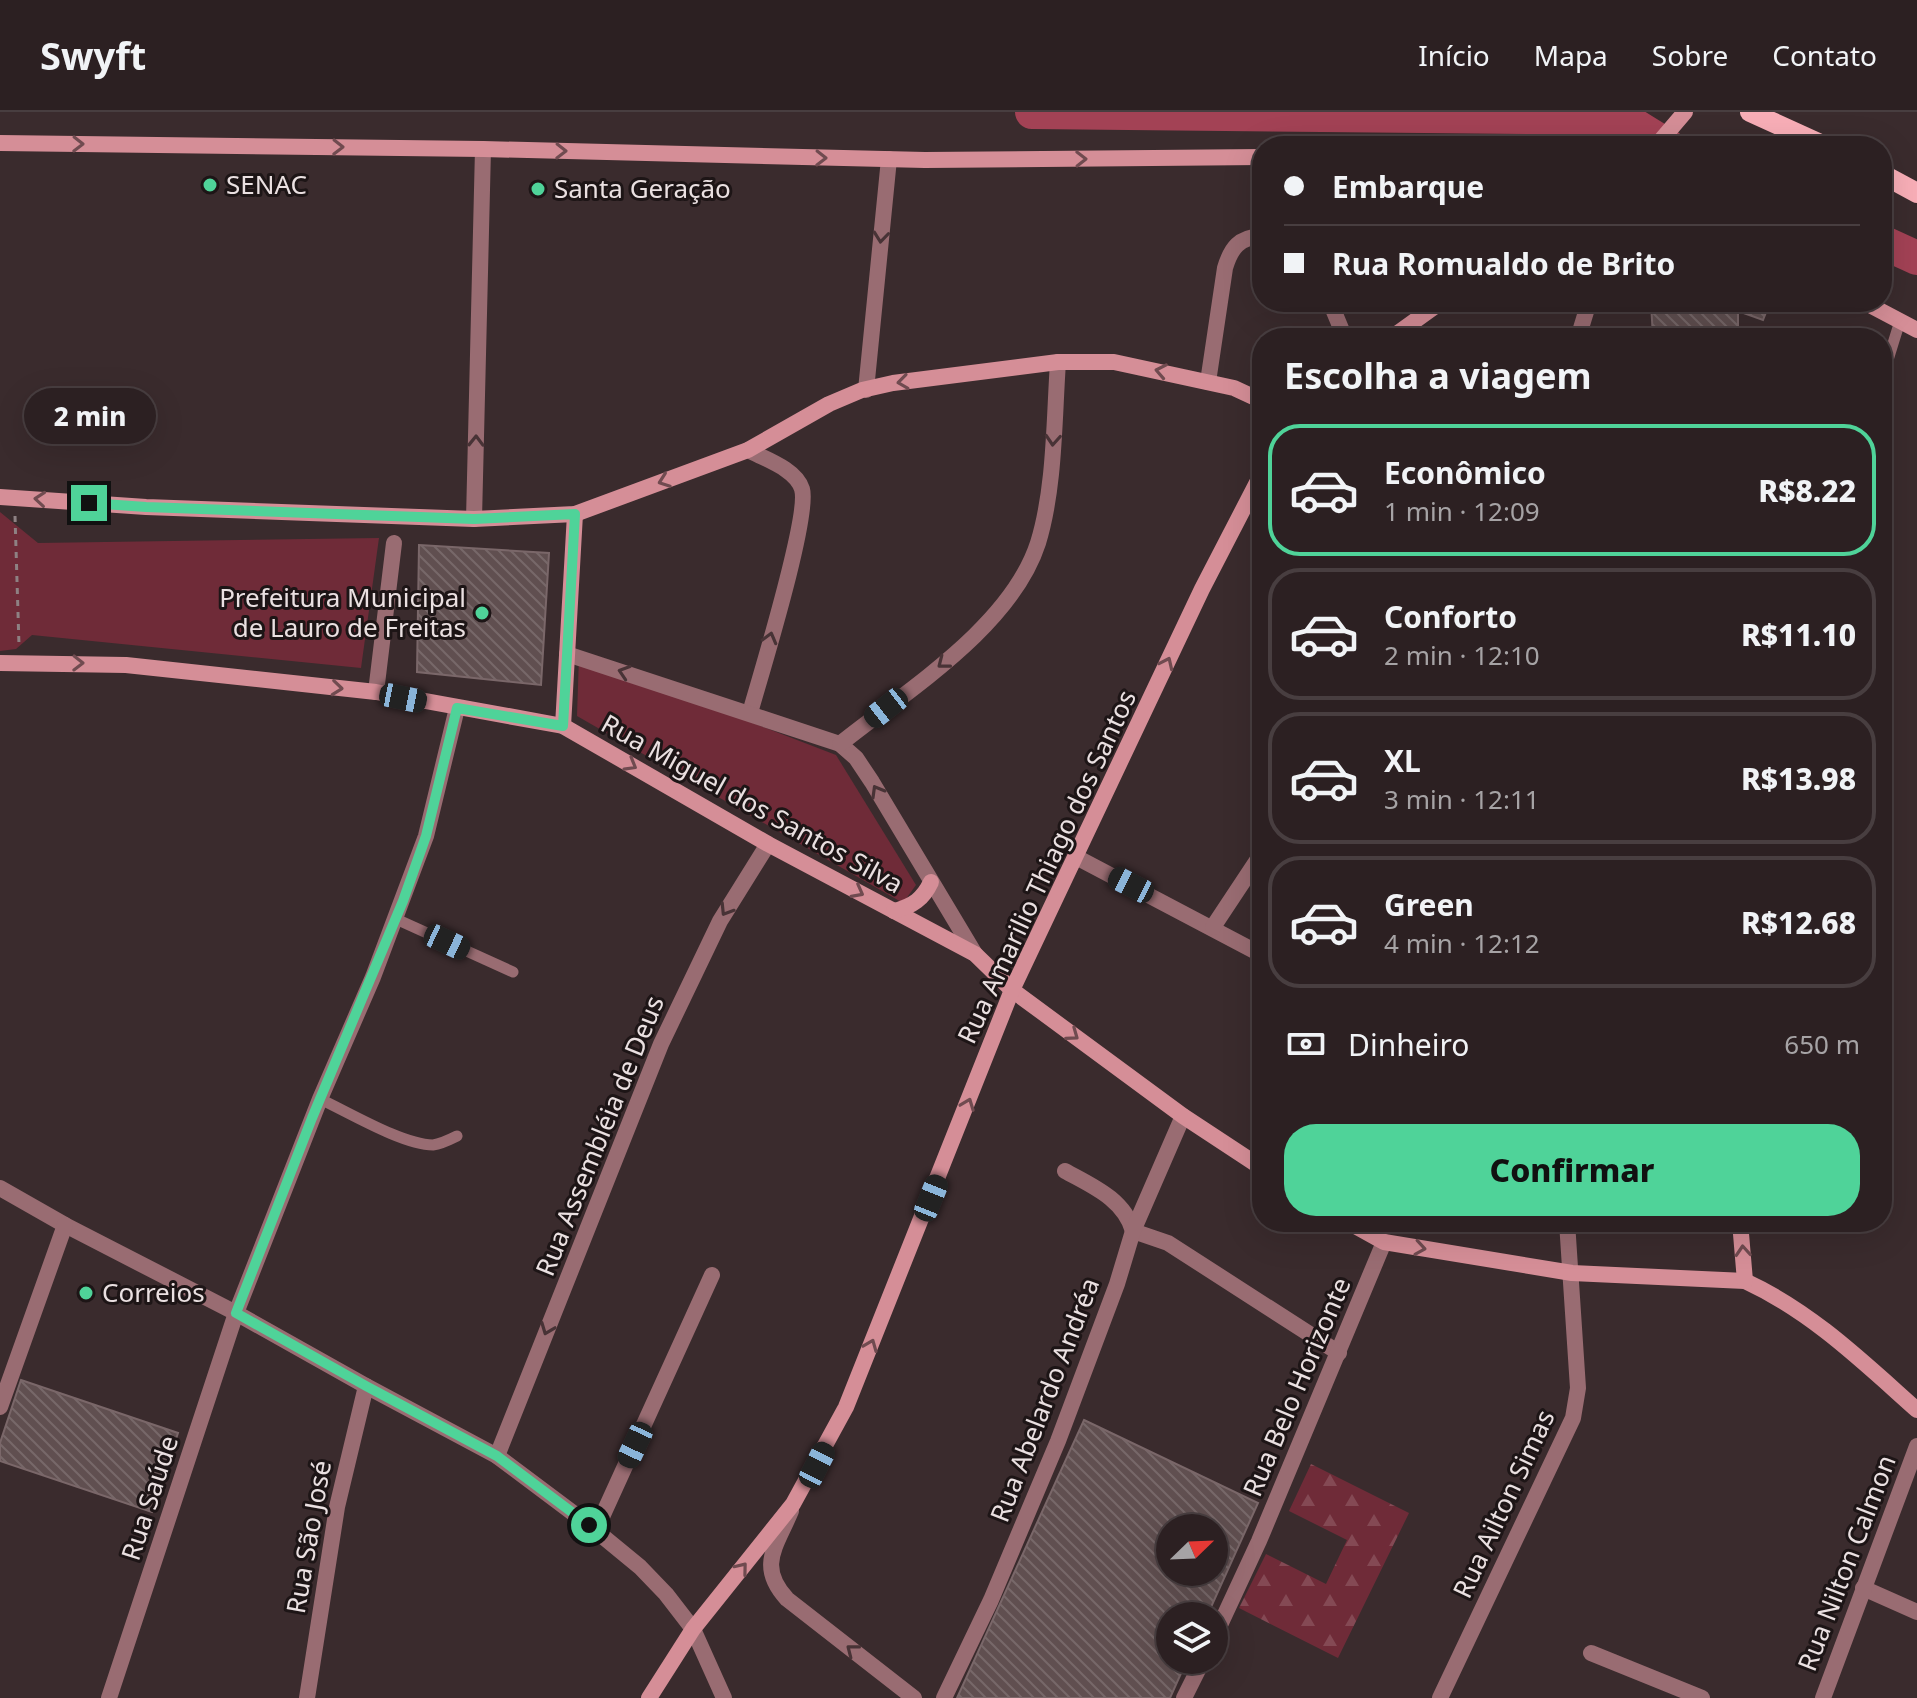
<!DOCTYPE html>
<html lang="pt">
<head>
<meta charset="utf-8">
<style>
	:root { --surface:#2c2022; --page:#382d2f; --text:#f1f3f6; --muted:#a6a3a5; --line:#483e40; --accent:#4fd399 }
	body { margin:0; font-family:"Noto Sans",sans-serif; background:var(--page); color:var(--text); height:100vh; display:flex; flex-direction:column; font-size:30px; white-space:nowrap }
	* { box-sizing:border-box; margin:0 }
	p { font-size:26px; color:var(--muted) }
	.icon { flex:none; width:44px; height:44px; fill:none; stroke:currentColor; stroke-width:2; stroke-linecap:round; stroke-linejoin:round }
	.map { position:relative; flex:1; overflow:hidden }
	.drawer { position:absolute; left:1252px; top:216px; width:640px; height:904px; display:flex; flex-direction:column; background:var(--surface); border-radius:32px; box-shadow:0 8px 32px #0002,0 0 0 2px var(--line) }
	.drawer>* { flex:none }
	.top-card { position:absolute; left:1252px; top:24px; width:640px; height:176px; border-radius:32px; box-shadow:0 8px 32px #0002,0 0 0 2px var(--line); display:grid; align-content:center; height:176px; padding:0 32px; background:var(--surface) }
	.needle { width:52px; rotate:67deg }
	.controls { position:absolute; left:1156px; top:1402px; display:grid; gap:16px }
	.controls a { display:grid; place-items:center; width:72px; height:72px; border-radius:50%; background:var(--surface); box-shadow:0 8px 32px #0002,0 0 0 2px var(--line); font-size:40px }
	.end { position:absolute; width:36px; height:36px; margin:-18px; border:10px solid #4fd399; background:#111; box-shadow:0 0 0 4px #111 }
	.from { border-radius:50% }
	.bubble { position:absolute; height:56px; border-radius:28px; background:var(--surface); box-shadow:0 8px 32px #0002,0 0 0 2px var(--line); font-size:26px; font-weight:800; line-height:56px; text-align:center }
	.car { position:absolute; width:24px; height:48px; margin:-24px -12px; border-radius:10px; box-shadow:0 0 6px 2px #0007; background:linear-gradient(#222 24%,#8ab4d8 0 40%,#222 0 76%,#8ab4d8 0 86%,#222 0) }
	.top-card b { display:flex; align-items:center; gap:28px; height:76px; font-size:30px }
	.top-card b+b { border-top:2px solid var(--line) }
	.top-card i { width:20px; height:20px; background:var(--text) }
	ul { padding:0; list-style:none }
	li { display:flex; align-items:center; gap:24px; height:132px; margin:0 16px 12px; padding:0 16px; border:4px solid var(--line); border-radius:32px }
	li div { flex:1 }
	li b { display:block; font-size:30px }
	li em { font-style:normal; font-weight:800 }
	li.selected { border-color:var(--accent) }
	li>.icon { width:72px; height:72px; stroke-width:1.5 }
	h2 { padding:0 32px; font-size:36px; line-height:96px }
	.pay { display:flex; align-items:center; gap:20px; height:88px; padding:0 32px; font-size:30px }
	.pay p { margin-inline-start:auto }
	.cta { display:flex; gap:16px; margin-top:auto; padding:16px 32px }
	.cta a { flex:1; height:92px; border-radius:32px; background:var(--accent); color:#111; font-size:32px; font-weight:800; line-height:92px; text-align:center }
	header { display:flex; align-items:center; gap:48px; box-sizing:border-box; height:112px; padding:0 40px; background:var(--surface); border-bottom:2px solid var(--line) }
	header strong { font-size:38px }
	nav { display:flex; gap:44px; margin-inline-start:auto; font-size:28px }
	.map>svg:first-child { display:block }
</style>
</head>
<body>
<header>
<strong>Swyft</strong>
<nav><a>Início</a><a>Mapa</a><a>Sobre</a><a>Contato</a></nav>
</header>
<div class="map">
<svg width="1917" height="1586" viewBox="0 0 1917 1586">
	<defs>
		<pattern id="forest-firs" width="22" height="20" patternUnits="userSpaceOnUse" patternTransform="scale(2)"><rect width="22" height="20" fill="#6f2b38"/><path d="M5 1l3.5 6h-7zM16 11l3.5 6h-7z" fill="#844954"/></pattern>
		<pattern id="building-back-hatch" width="6" height="6" patternUnits="userSpaceOnUse" patternTransform="scale(2)"><rect width="6" height="6" fill="#604f50"/><path d="M-1 5l2 2M0 0l6 6M5-1l2 2" fill="none" stroke="#776869"/></pattern>
	</defs>
	<rect width="100%" height="100%" fill="#3a2b2d"/>
	<path fill="url(#forest-firs)" d="M1311,1352l98,49 -71,145 -99,-50 27,-54 60,30 21,-44 -58,-29z"/>
	<g fill="#6f2b38">
		<path d="M0,400l38,31 341,-5 -18,130 -329,-33 -16,14 -16,2z"/>
		<path d="M579,544l257,99 80,130 -13,18 -326,-187z"/>
	</g>
	<g fill="none" stroke-linecap="round" stroke-linejoin="round">
		<g stroke="#a34255" stroke-width="34">
			<path d="M1032,0l591,6 45,28"/>
			<path d="M1882,130l35,16"/>
		</g>
	</g>
	<g fill="url(#building-back-hatch)" stroke="#7a6769" stroke-width="2" fill-rule="evenodd">
		<path d="M1651,190h119l-7,18 -25,-9v27h-85z"/>
		<path d="M419,433l130,8 -8,132 -124,-13z"/>
		<path d="M21,1268l157,53 -26,79 -152,-51v-18z"/>
		<path d="M1084,1308l174,83 -51,113h-37v44h17l-17,38h-213zM1170,1416h44v44h-44z"/>
	</g>
	<g fill="none" stroke-linecap="round" stroke-linejoin="round">
		<path stroke="#8e8183" stroke-width="3" stroke-dasharray="6 6" stroke-linecap="butt" d="M15,404l4,129"/>
		<g stroke="#996c72" stroke-width="11">
			<path d="M1882,296l5,-45 13,-42"/>
			<path d="M396,807l117,53"/>
			<path d="M320,987c28,13 83,46 113,46 8,-1 16,-5 24,-9"/>
		</g>
		<g stroke="#996c72" stroke-width="16">
			<path d="M1330,190l15,36"/>
			<path d="M1578,226l11,-36"/>
			<path d="M1208,270l17,-114c6,-20 14,-31 37,-32"/>
			<path d="M866,278l23,-231"/>
			<path d="M748,338c17,9 48,19 54,39 8,27 -42,188 -52,224"/>
			<path d="M474,407l9,-370"/>
			<path d="M567,542l273,90 16,14 16,24 103,172"/>
			<path d="M376,580l18,-149"/>
			<path d="M840,632c66,-53 171,-117 198,-201 17,-55 16,-124 20,-181"/>
			<path d="M1076,745l186,98"/>
			<path d="M1213,815l49,-74"/>
			<path d="M1065,1059c27,15 59,28 68,60l35,12 171,110"/>
			<path d="M0,1076l65,37 171,88 130,73 131,70 92,69 51,42 26,27 27,35 31,69"/>
			<path d="M0,1295l65,-182"/>
			<path d="M497,1344l164,-412 59,-123 48,-77"/>
			<path d="M791,1399c-15,36 -34,55 -4,88l127,99"/>
			<path d="M596,1418l116,-255"/>
			<path d="M1863,1476l54,24"/>
			<path d="M1214,1526l45,-97 125,-299"/>
			<path d="M1591,1541l111,45"/>
			<path d="M109,1586l127,-385 84,-214 53,-122 53,-141 31,-128"/>
			<path d="M307,1586l30,-191 29,-121"/>
			<path d="M944,1586l47,-98 67,-159 59,-157 16,-53 50,-115"/>
			<path d="M1184,1586l19,-38"/>
			<path d="M1440,1586l133,-280 5,-30 -11,-166"/>
			<path d="M1823,1586l94,-252"/>
		</g>
		<g stroke="#d58e97" stroke-width="16">
			<path d="M0,31l483,6 442,11 337,-3"/>
			<path d="M1656,34l29,-34"/>
			<path d="M1864,190l53,28"/>
			<path d="M1391,226l50,-36"/>
			<path d="M0,385l146,10 328,12 101,-5 173,-64 81,-46 33,-14 31,-7 165,-21h56l120,26 28,13"/>
			<path d="M0,551l126,2 250,27 187,34 205,118 207,110 37,36 171,126 79,52"/>
			<path d="M563,614l12,-212"/>
			<path d="M894,799c19,-5 29,-12 37,-29"/>
			<path d="M1348,1110l36,20 188,31 173,8c67,31 118,81 172,129"/>
			<path d="M1740,1110l5,59"/>
			<path d="M649,1586l44,-69 100,-125 53,-97 166,-417 190,-401 60,-116"/>
		</g>
		<g stroke="#f8aeb7" stroke-width="20">
			<path d="M1750,0l75,34"/>
			<path d="M1882,62l35,19"/>
		</g>
	</g>
	<defs><path id="oneway-chevron" d="M-2-3.5L2.5 0L-2 3.5" fill="none" stroke-width="1.6" stroke-linecap="round" stroke-linejoin="round" transform="scale(2)"/></defs>
	<g stroke="#704b50">
		<use href="#oneway-chevron" transform="translate(78 32) rotate(1)"/>
		<use href="#oneway-chevron" transform="translate(338 35) rotate(1)"/>
		<use href="#oneway-chevron" transform="translate(561 39) rotate(1)"/>
		<use href="#oneway-chevron" transform="translate(821 46) rotate(1)"/>
		<use href="#oneway-chevron" transform="translate(1081 47) rotate(-1)"/>
		<use href="#oneway-chevron" transform="translate(1161 259) rotate(-169)"/>
		<use href="#oneway-chevron" transform="translate(903 270) rotate(172)"/>
		<use href="#oneway-chevron" transform="translate(664 369) rotate(160)"/>
		<use href="#oneway-chevron" transform="translate(40 387) rotate(-175)"/>
		<use href="#oneway-chevron" transform="translate(78 551) rotate(1)"/>
		<use href="#oneway-chevron" transform="translate(1167 551) rotate(-65)"/>
		<use href="#oneway-chevron" transform="translate(337 576) rotate(6)"/>
		<use href="#oneway-chevron" transform="translate(631 653) rotate(30)"/>
		<use href="#oneway-chevron" transform="translate(858 780) rotate(28)"/>
		<use href="#oneway-chevron" transform="translate(1073 923) rotate(36)"/>
		<use href="#oneway-chevron" transform="translate(968 992) rotate(-69)"/>
		<use href="#oneway-chevron" transform="translate(1420 1136) rotate(9)"/>
		<use href="#oneway-chevron" transform="translate(1743 1139) rotate(-94)"/>
		<use href="#oneway-chevron" transform="translate(871 1233) rotate(-68)"/>
		<use href="#oneway-chevron" transform="translate(742 1456) rotate(-51)"/>
	</g>
	<g stroke="#483336">
		<use href="#oneway-chevron" transform="translate(881 125) rotate(96)"/>
		<use href="#oneway-chevron" transform="translate(1053 328) rotate(94)"/>
		<use href="#oneway-chevron" transform="translate(476 329) rotate(-89)"/>
		<use href="#oneway-chevron" transform="translate(770 526) rotate(-75)"/>
		<use href="#oneway-chevron" transform="translate(943 551) rotate(142)"/>
		<use href="#oneway-chevron" transform="translate(624 560) rotate(-162)"/>
		<use href="#oneway-chevron" transform="translate(877 679) rotate(-120)"/>
		<use href="#oneway-chevron" transform="translate(726 798) rotate(122)"/>
		<use href="#oneway-chevron" transform="translate(547 1217) rotate(111)"/>
		<use href="#oneway-chevron" transform="translate(852 1538) rotate(-142)"/>
	</g>
	<g fill="none" stroke-linecap="round" stroke-linejoin="round">
		<path stroke="#4fd399" stroke-width="10" d="M89,391l57,4 328,12 101,-5 -12,212 -106,-18 -31,128 -23,65 -91,217 -76,195 130,73 131,70 92,69"/>
	</g>
	<g fill="#4fd399" stroke="#1d1516" stroke-width="3">
		<circle cx="210" cy="73" r="8"/>
		<circle cx="538" cy="77" r="8"/>
		<circle cx="482" cy="501" r="8"/>
		<circle cx="86" cy="1181" r="8"/>
	</g>
	<g text-anchor="middle" stroke-width="6" stroke-linejoin="round" paint-order="stroke">
		<g font-size="26" fill="#eae0e1" stroke="#1d1516" text-anchor="start">
			<text x="226" y="82">SENAC</text>
			<text x="554" y="86">Santa Geração</text>
			<text x="466" y="495" text-anchor="end">Prefeitura Municipal<tspan x="466" dy="30">de Lauro de Freitas</tspan></text>
			<text x="102" y="1190">Correios</text>
		</g>
		<g font-size="26" fill="#eae0e1" stroke="#1d1516">
			<text transform="translate(752 692) rotate(29)" y="9">Rua Miguel dos Santos Silva</text>
			<text transform="translate(1047 755) rotate(-65)" y="9">Rua Amarilio Thiago dos Santos</text>
			<text transform="translate(600 1024) rotate(-68)" y="9">Rua Assembléia de Deus</text>
			<text transform="translate(1297 1275) rotate(-67)" y="9">Rua Belo Horizonte</text>
			<text transform="translate(1045 1288) rotate(-69)" y="9">Rua Abelardo Andréa</text>
			<text transform="translate(150 1386) rotate(-72)" y="9">Rua Saúde</text>
			<text transform="translate(1504 1392) rotate(-65)" y="9">Rua Ailton Simas</text>
			<text transform="translate(309 1425) rotate(-80)" y="9">Rua São José</text>
			<text transform="translate(1847 1451) rotate(-69)" y="9">Rua Nilton Calmon</text>
		</g>
	</g>
</svg>
<div class="controls">
<a><svg class="needle" viewBox="-14 -14 28 28"><path d="M0-13l5 13h-10z" fill="#e53935"/><path d="M0 13l5-13h-10z" fill="#a6a3a5"/></svg></a>
<a><svg class="icon" aria-label="layers" viewBox="0 0 24 24"><path d="M12 4l9 5-9 5-9-5zM3 14l9 5 9-5"/></svg></a>
</div>
<i class="end from" style="left:589px;top:1413px"></i>
<i class="end" style="left:89px;top:391px"></i>
<div class="bubble" style="left:24px;top:276px;width:132px">2 min</div>
<i class="car" style="left:403px;top:586px;rotate:101deg"></i>
<i class="car" style="left:886px;top:596px;rotate:232deg"></i>
<i class="car" style="left:1131px;top:773px;rotate:297deg"></i>
<i class="car" style="left:447px;top:830px;rotate:115deg"></i>
<i class="car" style="left:931px;top:1086px;rotate:22deg"></i>
<i class="car" style="left:635px;top:1333px;rotate:205deg"></i>
<i class="car" style="left:817px;top:1353px;rotate:27deg"></i>
<div class="top-card">
<b><i class="from"></i>Embarque</b>
<b><i></i>Rua Romualdo de Brito</b>
</div>
<section class="drawer">
<h2>Escolha a viagem</h2>
<ul>
<li class="selected"><svg class="icon" aria-label="car" viewBox="0 0 24 24"><path d="M5 17H2v-5l4-1 3-4h7l3 4 3 1v5h-3M9 17h6M6 11h13"/><circle cx="7" cy="17" r="2"/><circle cx="17" cy="17" r="2"/></svg><div><b>Econômico</b><p>1 min · 12:09</p></div><em>R$8.22</em></li>
<li><svg class="icon" aria-label="car" viewBox="0 0 24 24"><path d="M5 17H2v-5l4-1 3-4h7l3 4 3 1v5h-3M9 17h6M6 11h13"/><circle cx="7" cy="17" r="2"/><circle cx="17" cy="17" r="2"/></svg><div><b>Conforto</b><p>2 min · 12:10</p></div><em>R$11.10</em></li>
<li><svg class="icon" aria-label="car" viewBox="0 0 24 24"><path d="M5 17H2v-5l4-1 3-4h7l3 4 3 1v5h-3M9 17h6M6 11h13"/><circle cx="7" cy="17" r="2"/><circle cx="17" cy="17" r="2"/></svg><div><b>XL</b><p>3 min · 12:11</p></div><em>R$13.98</em></li>
<li><svg class="icon" aria-label="car" viewBox="0 0 24 24"><path d="M5 17H2v-5l4-1 3-4h7l3 4 3 1v5h-3M9 17h6M6 11h13"/><circle cx="7" cy="17" r="2"/><circle cx="17" cy="17" r="2"/></svg><div><b>Green</b><p>4 min · 12:12</p></div><em>R$12.68</em></li>
</ul>
<div class="pay"><svg class="icon" aria-label="cash" viewBox="0 0 24 24"><path d="M3 7h18v10H3z"/><circle cx="12" cy="12" r="2"/></svg>Dinheiro<p>650 m</p></div>
<div class="cta"><a>Confirmar</a></div>
</section>
</div>
</body>
</html>
